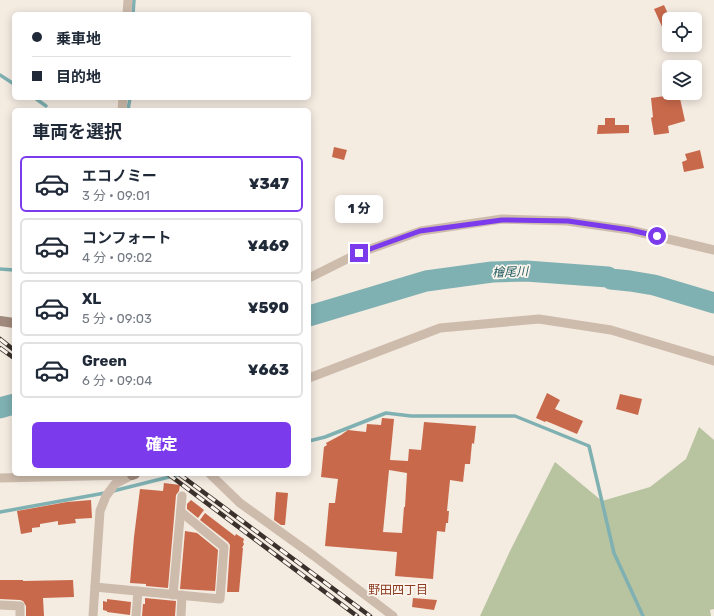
<!DOCTYPE html>
<html lang="ja">
<head>
<meta charset="utf-8">
<style>
	:root { --surface:#fff; --page:#f2f2f3; --text:#1f2937; --muted:#747a83; --line:#e0e1e3; --accent:#7c3aed }
	body { margin:0; font-family:Rubik,"Noto Sans JP",sans-serif; background:var(--page); color:var(--text); height:100vh; display:flex; flex-direction:column; font-size:15px; white-space:nowrap }
	* { box-sizing:border-box; margin:0 }
	p { font-size:13px; color:var(--muted) }
	.icon { flex:none; width:22px; height:22px; fill:none; stroke:currentColor; stroke-width:2; stroke-linecap:round; stroke-linejoin:round }
	.map { position:relative; flex:1; overflow:hidden }
	.side { position:absolute; left:12px; top:108px; width:299px; height:368px; display:flex; flex-direction:column; background:var(--surface); border-radius:6px; box-shadow:0 2px 10px #0003 }
	.side>* { flex:none }
	.guide { position:absolute; left:12px; top:12px; width:299px; height:88px; border-radius:6px; box-shadow:0 2px 10px #0003; display:grid; align-content:center; height:88px; padding:0 20px; background:var(--surface) }
	.tools { position:absolute; left:662px; top:12px; display:grid; gap:8px }
	.tools a { display:grid; place-items:center; width:40px; height:40px; border-radius:6px; background:var(--surface); box-shadow:0 2px 10px #0003; font-size:20px }
	.end { position:absolute; width:18px; height:18px; margin:-9px; border:5px solid #7c3aed; background:#fff; box-shadow:0 0 0 2px #fff }
	.from { border-radius:50% }
	.bubble { position:absolute; height:28px; border-radius:6px; background:var(--surface); box-shadow:0 2px 10px #0003; font-size:13px; font-weight:800; line-height:28px; text-align:center }
	.guide b { display:flex; align-items:center; gap:14px; height:38px; font-size:15px }
	.guide b+b { border-top:1px solid var(--line) }
	.guide i { width:10px; height:10px; background:var(--text) }
	ul { padding:0; list-style:none }
	li { display:flex; align-items:center; gap:12px; height:56px; margin:0 8px 6px; padding:0 12px; border:2px solid var(--line); border-radius:6px }
	li div { flex:1 }
	li b { display:block; font-size:15px }
	li em { font-style:normal; font-weight:800 }
	li.active { border-color:var(--accent) }
	li>.icon { width:36px; height:36px; stroke-width:1.5 }
	h2 { padding:0 20px; font-size:18px; line-height:48px }
	.primary-button { display:flex; gap:8px; margin-top:auto; padding:8px 20px }
	.primary-button a { flex:1; height:46px; border-radius:6px; background:var(--accent); color:#fff; font-size:16px; font-weight:800; line-height:46px; text-align:center }
	.map>svg:first-child { display:block }
</style>
</head>
<body>
<div class="map">
<svg width="714" height="616" viewBox="0 0 714 616">
	<rect width="100%" height="100%" fill="#f4ebe1"/>
	<path fill="#b8c4a0" d="M699,427l15,13v169l-4,1 1,6h-231l30,-65 45,-89 47,39 48,-14 36,-28z"/>
	<g fill="none" stroke-linecap="round" stroke-linejoin="round">
		<g stroke="#7fb0b2" stroke-width="3.5">
			<path d="M133,14l1,-14"/>
			<path d="M0,75l14,9"/>
			<path d="M35,98l11,8"/>
			<path d="M128,110l2,-12"/>
			<path d="M0,269l14,1"/>
			<path d="M309,441l16,-4 61,-24 25,3h104l74,30 25,107 29,63"/>
			<path d="M113,491l68,-17"/>
			<path d="M0,512l105,-19"/>
		</g>
		<g stroke="#7fb0b2" stroke-width="21">
			<path d="M309,316l117,-35 66,-9 34,-1 82,6 3,2 19,2 24,4 60,18"/>
			<path d="M0,408l14,-4"/>
		</g>
	</g>
	<g fill="#c8694b" fill-rule="evenodd">
		<path d="M664,5l5,11v26l-15,-33z"/>
		<path d="M679,94l6,27 -17,5 1,7 -15,2 -3,-17 2,-1 -2,-19z"/>
		<path d="M605,118h10v7h14v8l-32,1 1,-9h7z"/>
		<path d="M334,147l13,3 -3,10 -12,-3z"/>
		<path d="M700,150l4,18 -20,4 -2,-10 5,-2 -2,-6z"/>
		<path d="M547,393l13,7 -5,9 28,12 -6,13 -31,-13 -1,1 -9,-4z"/>
		<path d="M620,394l22,5 -4,16 -22,-6z"/>
		<path d="M382,418l12,1 -4,41 18,1 1,-12 12,1 3,-28 52,4 -2,18 -2,-1 -2,21h-5l-2,18 -13,-2 -3,31h2l-1,12h-2l-1,9 -8,-1 -4,48 -38,-3 2,-24 -72,-6 4,-43h6l3,-24 -17,-2 3,-30 3,-2 -1,-2 15,-8 7,-5 18,2 1,-8 14,1zM389,470l18,3 -2,34h-1l-2,26 -19,-1z"/>
		<path d="M164,483l16,2 -1,6 -3,4 -8,93 -22,-2v-2l-16,-1 4,-46 6,-48 23,2z"/>
		<path d="M276,492l12,1 -3,32h-4l-7,-5z"/>
		<path d="M91,500l1,18 -17,1 1,4 -18,2v-4l-18,3v3l-8,1v4l-11,2 -4,-23 50,-9z"/>
		<path d="M191,500l13,10 -6,8 -11,-9v-5z"/>
		<path d="M205,513l30,23 1,-2 8,5 -1,3 1,2 -2,4h1l-4,44h-12l3,-47 -2,-3 -28,-22z"/>
		<path d="M185,531l12,2 21,17 -3,41 -35,-2z"/>
		<path d="M0,580h23v1l50,-1 1,17 -31,1 1,18h-18v-10l-3,-5 -3,-1 -20,-1z"/>
		<path d="M145,598l31,3 -1,15h-33l1,-12h2z"/>
		<path d="M413,598l24,2 -3,10 -22,-3z"/>
		<path d="M107,599l24,3 -1,13 -23,-3v-1l-4,-1v-9l4,1z"/>
	</g>
	<g fill="none" stroke-linecap="round" stroke-linejoin="round">
		<g stroke="#cdbbac" stroke-width="9">
			<path d="M127,14l1,-14"/>
			<path d="M122,110l1,-12"/>
			<path d="M309,278l50,-25 62,-22 81,-12 65,2 63,9 84,20"/>
			<path d="M309,378l131,-50 99,-9 72,11 103,31"/>
			<path d="M210,474l30,29 74,53 79,60"/>
			<path d="M0,478l131,-3"/>
			<path d="M95,587l125,12 4,-52 -43,-35"/>
			<path d="M173,595l9,-99"/>
			<path d="M0,605l20,1v10"/>
			<path d="M93,616l7,-105 6,-15 9,-12 17,-9"/>
			<path d="M136,616l2,-25"/>
			<path d="M181,616l1,-21"/>
		</g>
		<g stroke="#a18a7d" stroke-width="10">
			<path d="M0,321l14,2"/>
			<path d="M132,475l3,-1"/>
		</g>
		<g stroke="#3b302b" stroke-width="4.5">
			<g id="rail">
				<path d="M0,339l14,11"/>
				<path d="M0,348l14,10"/>
				<path d="M168,474l189,142"/>
				<path d="M179,474l191,142"/>
			</g>
		</g>
		<use href="#rail" stroke="#fbf5ee" stroke-width="3" stroke-dasharray="9" stroke-linecap="butt"/>
	</g>
	<g fill="none" stroke-linecap="round" stroke-linejoin="round">
		<path stroke="#7c3aed" stroke-width="5" d="M359,253l61,-22 82,-11 66,1 62,9 27,6"/>
	</g>
	<g text-anchor="middle" stroke-width="3.5" stroke-linejoin="round" paint-order="stroke">
		<g font-size="12" font-style="italic" fill="#1f5a5e" stroke="#fbf5ee">
			<text transform="translate(510 272) rotate(-2)" y="4">檜尾川</text>
		</g>
		<g font-size="12" fill="#8c3b22" stroke="#fbf5ee">
			<text x="398" y="594">野田四丁目</text>
		</g>
	</g>
</svg>
<div class="tools">
<a><svg class="icon" aria-label="locate" viewBox="0 0 24 24"><circle cx="12" cy="12" r="6"/><path d="M12 2v4M12 18v4M2 12h4M18 12h4"/></svg></a>
<a><svg class="icon" aria-label="layers" viewBox="0 0 24 24"><path d="M12 4l9 5-9 5-9-5zM3 14l9 5 9-5"/></svg></a>
</div>
<i class="end from" style="left:657px;top:236px"></i>
<i class="end" style="left:359px;top:253px"></i>
<div class="bubble" style="left:335px;top:195px;width:48px">1 分</div>
<div class="guide">
<b><i class="from"></i>乗車地</b>
<b><i></i>目的地</b>
</div>
<section class="side">
<h2>車両を選択</h2>
<ul>
<li class="active"><svg class="icon" aria-label="car" viewBox="0 0 24 24"><path d="M5 17H2v-5l4-1 3-4h7l3 4 3 1v5h-3M9 17h6M6 11h13"/><circle cx="7" cy="17" r="2"/><circle cx="17" cy="17" r="2"/></svg><div><b>エコノミー</b><p>3 分 · 09:01</p></div><em>¥347</em></li>
<li><svg class="icon" aria-label="car" viewBox="0 0 24 24"><path d="M5 17H2v-5l4-1 3-4h7l3 4 3 1v5h-3M9 17h6M6 11h13"/><circle cx="7" cy="17" r="2"/><circle cx="17" cy="17" r="2"/></svg><div><b>コンフォート</b><p>4 分 · 09:02</p></div><em>¥469</em></li>
<li><svg class="icon" aria-label="car" viewBox="0 0 24 24"><path d="M5 17H2v-5l4-1 3-4h7l3 4 3 1v5h-3M9 17h6M6 11h13"/><circle cx="7" cy="17" r="2"/><circle cx="17" cy="17" r="2"/></svg><div><b>XL</b><p>5 分 · 09:03</p></div><em>¥590</em></li>
<li><svg class="icon" aria-label="car" viewBox="0 0 24 24"><path d="M5 17H2v-5l4-1 3-4h7l3 4 3 1v5h-3M9 17h6M6 11h13"/><circle cx="7" cy="17" r="2"/><circle cx="17" cy="17" r="2"/></svg><div><b>Green</b><p>6 分 · 09:04</p></div><em>¥663</em></li>
</ul>
<div class="primary-button"><a>確定</a></div>
</section>
</div>
</body>
</html>
